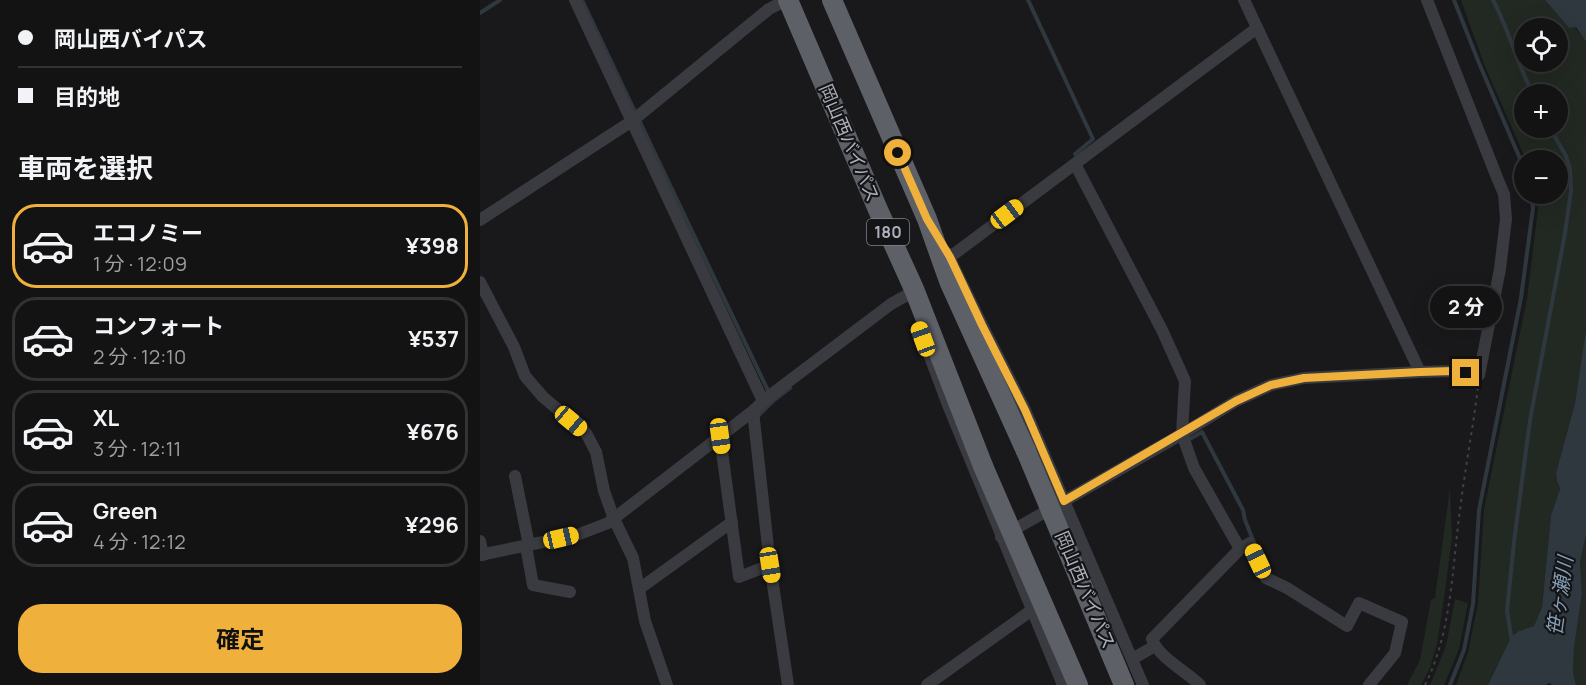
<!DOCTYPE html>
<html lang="ja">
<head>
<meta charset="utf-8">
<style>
	:root { --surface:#131314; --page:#1c1c1d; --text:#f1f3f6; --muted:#9d9ea0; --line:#323234; --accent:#f0b13c }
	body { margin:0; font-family:Manrope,"Noto Sans JP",sans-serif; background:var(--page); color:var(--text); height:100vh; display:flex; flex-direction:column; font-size:22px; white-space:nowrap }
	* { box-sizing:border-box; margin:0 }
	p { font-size:20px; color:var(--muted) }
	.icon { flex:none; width:33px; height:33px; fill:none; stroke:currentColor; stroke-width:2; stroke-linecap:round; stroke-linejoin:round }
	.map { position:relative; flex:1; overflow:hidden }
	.details { display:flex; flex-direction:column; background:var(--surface); width:480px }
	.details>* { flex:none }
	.guide { display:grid; align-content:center; height:132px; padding:0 18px; background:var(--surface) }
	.buttons { position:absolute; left:1034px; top:18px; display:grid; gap:12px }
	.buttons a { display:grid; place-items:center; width:54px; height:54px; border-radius:50%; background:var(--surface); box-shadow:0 6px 24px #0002,0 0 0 2px var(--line); font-size:30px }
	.end { position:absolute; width:27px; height:27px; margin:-14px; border:8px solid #f0b13c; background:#111; box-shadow:0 0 0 3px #111 }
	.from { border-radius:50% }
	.bubble { position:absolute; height:42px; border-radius:21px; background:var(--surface); box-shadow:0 6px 24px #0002,0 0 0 2px var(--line); font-size:20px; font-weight:700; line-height:42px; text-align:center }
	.car { position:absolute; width:18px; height:36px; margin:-18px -9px; border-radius:8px; box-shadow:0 0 4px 2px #0007; background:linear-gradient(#f5c518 24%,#345 0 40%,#f5c518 0 76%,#345 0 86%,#f5c518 0) }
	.guide b { display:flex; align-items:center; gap:21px; height:57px; font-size:22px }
	.guide b+b { border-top:2px solid var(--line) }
	.guide i { width:15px; height:15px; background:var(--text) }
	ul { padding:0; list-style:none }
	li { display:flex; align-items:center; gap:18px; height:84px; margin:0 12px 9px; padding:0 6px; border:3px solid var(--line); border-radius:24px }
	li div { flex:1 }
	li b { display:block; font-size:22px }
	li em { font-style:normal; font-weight:700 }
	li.selected { border-color:var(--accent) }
	li>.icon { width:54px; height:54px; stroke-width:1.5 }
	h2 { padding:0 18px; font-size:27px; line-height:72px }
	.action { display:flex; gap:12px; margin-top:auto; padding:12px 18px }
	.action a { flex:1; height:69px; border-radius:24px; background:var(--accent); color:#111; font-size:24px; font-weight:700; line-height:69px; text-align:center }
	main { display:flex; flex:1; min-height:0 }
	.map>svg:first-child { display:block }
</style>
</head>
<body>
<main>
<section class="details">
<div class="guide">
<b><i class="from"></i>岡山西バイパス</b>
<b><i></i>目的地</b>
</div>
<h2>車両を選択</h2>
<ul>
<li class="selected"><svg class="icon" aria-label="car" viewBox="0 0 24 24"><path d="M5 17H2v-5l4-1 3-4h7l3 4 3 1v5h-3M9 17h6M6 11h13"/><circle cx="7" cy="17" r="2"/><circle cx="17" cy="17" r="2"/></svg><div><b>エコノミー</b><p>1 分 · 12:09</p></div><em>¥398</em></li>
<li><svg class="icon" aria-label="car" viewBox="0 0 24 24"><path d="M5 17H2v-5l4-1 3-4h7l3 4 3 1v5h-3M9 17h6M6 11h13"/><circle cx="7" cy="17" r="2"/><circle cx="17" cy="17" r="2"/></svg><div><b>コンフォート</b><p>2 分 · 12:10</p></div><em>¥537</em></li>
<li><svg class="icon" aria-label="car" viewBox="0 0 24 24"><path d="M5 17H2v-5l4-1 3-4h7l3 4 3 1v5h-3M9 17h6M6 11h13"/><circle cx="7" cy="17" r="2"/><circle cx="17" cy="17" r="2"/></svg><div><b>XL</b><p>3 分 · 12:11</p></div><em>¥676</em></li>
<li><svg class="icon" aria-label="car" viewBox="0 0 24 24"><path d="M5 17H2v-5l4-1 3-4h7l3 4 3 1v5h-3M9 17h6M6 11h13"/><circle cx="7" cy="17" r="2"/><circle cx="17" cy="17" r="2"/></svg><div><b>Green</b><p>4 分 · 12:12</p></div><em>¥296</em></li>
</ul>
<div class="action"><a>確定</a></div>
</section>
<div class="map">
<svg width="1106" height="685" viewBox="0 0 1106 685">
	<rect width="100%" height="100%" fill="#19191b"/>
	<g fill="#212922" fill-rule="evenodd">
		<path d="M981,0h84l24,28 6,-1 11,15v287l-11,74 -19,70 1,8 3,8 -9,26 -9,92 -8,19 -15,5 -8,6 -23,48h-32l12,-33 10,-49 6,-94 43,-210 11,-90 -2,-15h21v-34h-31l-42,-96zM1044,28h33v34h-33zM1044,94h33v34h-33z"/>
		<path d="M970,488l2,49 -8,62 -7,45 -7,24 -9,17h-14l13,-25 11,-60 4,-2z"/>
		<path d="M1106,535v150h-10l-3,-12 1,-26 8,-53 -2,-32z"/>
		<path d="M975,599l13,4 -9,46 -15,36h-14l16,-39z"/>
	</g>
	<g fill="#2f383f">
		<path d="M1065,0h41v42l-10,-15 -7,1z"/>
		<path d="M1106,329v206l-6,27 2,32 -8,53 -1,26 3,12h-24l-2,-2 -5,2h-57l23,-48 8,-6 15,-5 8,-19 9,-92 9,-26 -3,-8 -1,-8 19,-70z"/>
	</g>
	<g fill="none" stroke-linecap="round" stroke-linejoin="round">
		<g stroke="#2f383f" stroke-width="4">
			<path d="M102,0l54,114"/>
			<path d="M548,0l65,139 -18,15"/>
			<path d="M974,0l25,63 45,105"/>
			<path d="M1013,0c16,30 24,64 40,94"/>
			<path d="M0,13l20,-13"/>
			<path d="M159,120l134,281"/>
			<path d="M278,416l15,-15 17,-13"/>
			<path d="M708,440l14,-8 41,78 2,10 8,20"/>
			<path d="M1032,642l-5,-31 7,-69 16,-122 35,-187 6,-42 -1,-22 -4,-13 -16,-28"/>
			<path d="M970,685l14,-35 9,-46 6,-94 42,-212 12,-90 -2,-14"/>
		</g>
		<path stroke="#404247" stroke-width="2" stroke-dasharray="3 4.5" stroke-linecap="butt" d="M945,685c27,-54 27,-117 35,-175 5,-41 13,-82 18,-123"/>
		<g stroke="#3a3b40" stroke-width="12">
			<path d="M95,0l188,401"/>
			<path d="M764,0l176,372"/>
			<path d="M595,164l87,166 23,51 -3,53 12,34 46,81"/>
			<path d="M0,220l152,-99 137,-112 18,-9"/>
			<path d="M467,253l35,72 43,85 118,275"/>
			<path d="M470,257l307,-229"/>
			<path d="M0,282l34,65 11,29 18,21 43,36 10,19 8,39 10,28 19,39 12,63 22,64"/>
			<path d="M441,333l27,72 115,280"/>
			<path d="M273,411l17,154 18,120"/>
			<path d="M240,437l19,140 31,-12"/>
			<path d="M35,476l14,69"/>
			<path d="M521,537l181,-103 54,-33 35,-16 33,-7 116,-6 33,-1 26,4 21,-106 6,-50 -2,-25 -6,-14 -71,-180"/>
			<path d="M0,541l3,14"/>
			<path d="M46,546l7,39 37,7"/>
			<path d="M0,555l97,-20 31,-12 145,-112 15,-14 123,-93 16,-9"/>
			<path d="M159,589l93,-67"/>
			<path d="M652,659l23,-13"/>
			<path d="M447,685l105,-75"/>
			<path d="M720,685c-14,-14 -41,-27 -48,-46l88,-90 10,-6 16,35 21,10 60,38 12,-23 43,19 -7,31 -26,32"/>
		</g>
		<g stroke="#5e6068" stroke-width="20">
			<path d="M308,0l91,212 35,77 69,177"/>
			<path d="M352,0l95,219 22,62 77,170"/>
		</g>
		<g stroke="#5e6068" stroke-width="20">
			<path d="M546,451l98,234"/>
			<path d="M503,466l95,219"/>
		</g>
	</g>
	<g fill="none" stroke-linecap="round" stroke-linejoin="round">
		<path stroke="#f0b13c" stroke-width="8" d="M418,153l29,66 23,38 32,68 43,85 39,91 172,-100 35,-16 33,-7 116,-6 33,-1 13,2"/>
	</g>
	<g text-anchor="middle" stroke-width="4.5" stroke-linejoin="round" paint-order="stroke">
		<rect fill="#141416" stroke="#7e8189" stroke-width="1.5" x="387" y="219" width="42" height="26" rx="4.5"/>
		<g font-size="16" font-weight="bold" fill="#abb0ba">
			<text x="408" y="238">180</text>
		</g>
		<g font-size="18" fill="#abb0ba" stroke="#141416">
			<text transform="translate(369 143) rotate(67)" y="6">岡山西バイパス</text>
			<text transform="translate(605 590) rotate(67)" y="6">岡山西バイパス</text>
		</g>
		<g font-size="20" font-style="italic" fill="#839eb5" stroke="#141416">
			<text transform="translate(1080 596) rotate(-82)" y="7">笹ヶ瀬川</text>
		</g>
	</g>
</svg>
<div class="buttons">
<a><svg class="icon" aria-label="locate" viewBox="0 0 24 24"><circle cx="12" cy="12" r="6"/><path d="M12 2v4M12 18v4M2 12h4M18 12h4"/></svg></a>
<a>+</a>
<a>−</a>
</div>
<i class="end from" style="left:418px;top:153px"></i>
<i class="end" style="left:986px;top:373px"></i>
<div class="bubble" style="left:950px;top:286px;width:72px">2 分</div>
<i class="car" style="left:527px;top:214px;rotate:53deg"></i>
<i class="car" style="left:443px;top:339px;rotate:340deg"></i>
<i class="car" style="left:91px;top:421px;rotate:130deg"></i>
<i class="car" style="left:240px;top:436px;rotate:172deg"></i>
<i class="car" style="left:81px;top:538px;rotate:77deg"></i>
<i class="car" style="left:778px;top:561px;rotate:335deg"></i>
<i class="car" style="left:290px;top:565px;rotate:171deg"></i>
</div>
</main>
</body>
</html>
